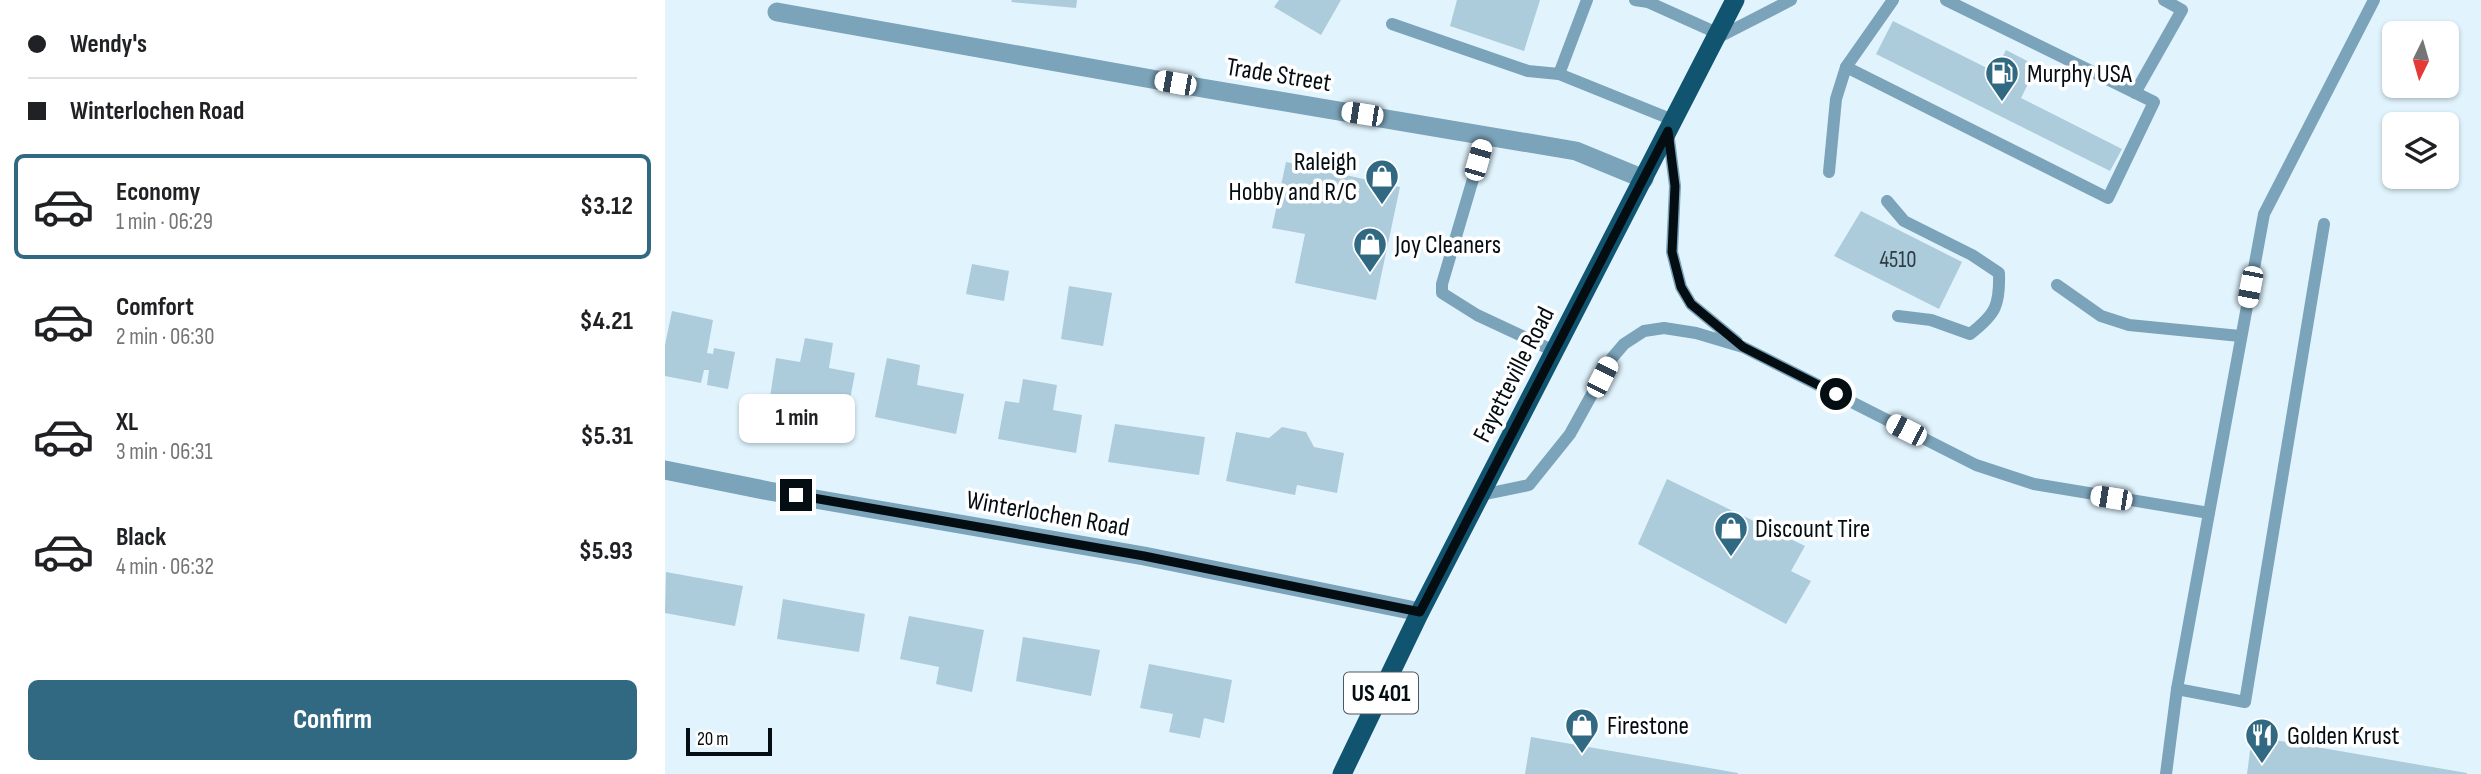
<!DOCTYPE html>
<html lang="en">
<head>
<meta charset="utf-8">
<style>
	:root { --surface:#fff; --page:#f6f6f6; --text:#202124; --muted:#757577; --line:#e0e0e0; --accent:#316983 }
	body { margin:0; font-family:"Sofia Sans Condensed",sans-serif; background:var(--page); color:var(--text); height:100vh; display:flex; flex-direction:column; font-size:26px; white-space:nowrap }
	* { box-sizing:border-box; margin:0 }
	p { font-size:23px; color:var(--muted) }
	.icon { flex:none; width:38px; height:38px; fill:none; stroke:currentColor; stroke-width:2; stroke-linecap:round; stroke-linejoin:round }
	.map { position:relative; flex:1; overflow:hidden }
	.side { display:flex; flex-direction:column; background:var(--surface); width:665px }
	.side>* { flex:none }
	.banner { display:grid; align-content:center; height:154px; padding:0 28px; background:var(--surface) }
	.needle { width:46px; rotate:185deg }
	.buttons { position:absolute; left:1717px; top:21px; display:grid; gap:14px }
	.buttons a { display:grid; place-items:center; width:77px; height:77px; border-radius:10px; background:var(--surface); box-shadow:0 2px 5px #0004; font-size:35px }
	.scale { position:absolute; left:21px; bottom:18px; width:86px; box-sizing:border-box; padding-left:7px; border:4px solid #040d12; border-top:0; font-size:19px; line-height:24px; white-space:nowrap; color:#040d12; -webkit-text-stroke:5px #fff; paint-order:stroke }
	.end { position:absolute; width:32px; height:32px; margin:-16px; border:9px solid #040d12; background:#fff; box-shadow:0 0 0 4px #fff }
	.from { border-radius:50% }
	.bubble { position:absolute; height:49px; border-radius:10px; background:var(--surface); box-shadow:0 2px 5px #0004; font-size:23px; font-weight:700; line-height:49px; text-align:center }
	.car { position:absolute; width:21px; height:42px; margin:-21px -10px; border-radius:9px; box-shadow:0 0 5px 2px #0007; background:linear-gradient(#fff 24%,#345 0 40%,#fff 0 76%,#345 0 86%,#fff 0) }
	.banner b { display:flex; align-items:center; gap:24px; height:66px; font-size:26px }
	.banner b+b { border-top:2px solid var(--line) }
	.banner i { width:18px; height:18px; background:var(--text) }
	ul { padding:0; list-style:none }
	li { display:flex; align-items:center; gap:21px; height:105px; margin:0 14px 10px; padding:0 14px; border:4px solid transparent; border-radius:10px }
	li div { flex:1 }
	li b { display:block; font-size:26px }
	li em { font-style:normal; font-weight:700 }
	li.selected { border-color:var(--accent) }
	li>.icon { width:63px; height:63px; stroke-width:1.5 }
	.primary-button { display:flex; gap:14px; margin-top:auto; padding:14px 28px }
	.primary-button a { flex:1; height:80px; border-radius:10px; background:var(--accent); color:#fff; font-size:28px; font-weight:700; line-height:80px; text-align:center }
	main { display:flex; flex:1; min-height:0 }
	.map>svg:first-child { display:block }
</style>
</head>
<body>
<main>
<section class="side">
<div class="banner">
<b><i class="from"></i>Wendy's</b>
<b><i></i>Winterlochen Road</b>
</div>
<ul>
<li class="selected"><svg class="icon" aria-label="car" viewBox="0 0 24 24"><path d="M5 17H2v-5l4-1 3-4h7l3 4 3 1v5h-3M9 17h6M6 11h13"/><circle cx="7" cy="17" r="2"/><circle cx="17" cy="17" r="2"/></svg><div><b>Economy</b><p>1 min · 06:29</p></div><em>$3.12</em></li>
<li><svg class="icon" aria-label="car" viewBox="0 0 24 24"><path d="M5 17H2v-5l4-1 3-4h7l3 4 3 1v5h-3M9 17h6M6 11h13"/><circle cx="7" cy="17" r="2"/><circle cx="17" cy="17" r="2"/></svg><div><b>Comfort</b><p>2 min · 06:30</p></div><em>$4.21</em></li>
<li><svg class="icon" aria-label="car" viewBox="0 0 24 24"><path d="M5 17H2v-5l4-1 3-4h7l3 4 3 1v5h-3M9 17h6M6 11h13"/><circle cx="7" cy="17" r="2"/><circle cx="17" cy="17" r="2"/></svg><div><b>XL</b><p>3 min · 06:31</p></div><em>$5.31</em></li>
<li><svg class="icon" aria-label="car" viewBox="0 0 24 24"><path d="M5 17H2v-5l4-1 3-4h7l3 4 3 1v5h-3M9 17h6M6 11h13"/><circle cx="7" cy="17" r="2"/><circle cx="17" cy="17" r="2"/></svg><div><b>Black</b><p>4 min · 06:32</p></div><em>$5.93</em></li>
</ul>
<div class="primary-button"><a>Confirm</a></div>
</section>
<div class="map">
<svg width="1816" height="774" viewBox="0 0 1816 774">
	<rect width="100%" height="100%" fill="#e1f4fe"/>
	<g fill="#accbdb">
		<path d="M347,0h65l-1,8 -65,-6z"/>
		<path d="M614,0h62l-20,35 -47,-28z"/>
		<path d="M792,0h83l-16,51 -74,-25z"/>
		<path d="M1228,21l102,51 11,-22 31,16 -16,32 101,51 -12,22 -234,-117z"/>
		<path d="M621,162l114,25 -24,113 -81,-17 10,-49 -33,-6z"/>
		<path d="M1196,211l101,51 -23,47 -105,-53z"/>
		<path d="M307,264l37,7 -5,30 -38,-7z"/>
		<path d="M404,286l43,7 -9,53 -42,-7z"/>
		<path d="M7,311l41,9 -6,33 6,1 1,-6 21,4 -7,37 -21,-4 2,-15h-5l-3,13 -36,-7v-31z"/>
		<path d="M140,338l28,5 -4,25 26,5 -7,37 -78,-13 6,-39 24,4z"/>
		<path d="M222,358l33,7 -3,20 47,9 -8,40 -81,-17z"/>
		<path d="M358,379l34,6 -4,25 29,5 -6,38 -78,-14 7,-38 14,2z"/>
		<path d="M450,424l90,13 -6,38 -91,-13z"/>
		<path d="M617,427l24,5 8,15 30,6 -7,40 -40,-8 -2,10 -69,-14 10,-49 33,6z"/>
		<path d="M1002,479l138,67 -14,25 20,10 -25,43 -148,-80z"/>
		<path d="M1,572l77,14 -8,40 -70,-13z"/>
		<path d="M118,599l82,15 -6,38 -82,-13z"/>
		<path d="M244,616l75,14 -12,62 -36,-8 3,-17 -39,-8z"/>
		<path d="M358,637l77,13 -9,46 -75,-15z"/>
		<path d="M484,664l83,16 -8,43 -20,-5 -4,20 -31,-6 4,-18 -33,-6z"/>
		<path d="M1587,736l215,37v1h-220z"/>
		<path d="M866,737l207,36v1h-213z"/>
	</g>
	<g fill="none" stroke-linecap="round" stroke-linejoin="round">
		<g stroke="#7ba3b9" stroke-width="12">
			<path d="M922,0l-28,74 114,46"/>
			<path d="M970,0l13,2 69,31"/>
			<path d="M1228,0l-47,67 262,131 46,-96 -208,-102"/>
			<path d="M727,24l136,47 31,3"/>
			<path d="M1050,39l76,-39"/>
			<path d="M1470,93l47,-83 -18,-10"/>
			<path d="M1003,131l7,55 -3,66 9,35 10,17 46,38"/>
			<path d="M821,135l-44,149v9l35,22 77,36"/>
			<path d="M1164,172l7,-73 10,-32"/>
			<path d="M1222,201l17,20 68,34 27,18c1,32 -3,41 -29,61l-39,-14 -33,-4"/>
			<path d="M1392,285l44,31 28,9 111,11"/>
			<path d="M816,495l48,-10 41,-51 42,-76 12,-14 20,-13 20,-3 32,5 47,14 233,118 58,19 175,29 55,-299 110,-214"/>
			<path d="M1544,513l-32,176 68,13 79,-478"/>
			<path d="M1501,774l11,-85"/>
		</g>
		<g stroke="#7ba3b9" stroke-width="19">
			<path d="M112,12l425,76 374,63 68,28"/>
			<path d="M0,470l104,21 375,65 276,56"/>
		</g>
		<path stroke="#115470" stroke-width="19" d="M677,774l78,-162 315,-612"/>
	</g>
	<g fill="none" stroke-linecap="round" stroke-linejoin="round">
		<path stroke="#040d12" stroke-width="9" d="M131,495l348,61 276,56 248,-481 7,55 -3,66 9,35 10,17 52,43 93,47"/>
	</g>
	<defs>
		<g id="fuel-pin" transform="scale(1.75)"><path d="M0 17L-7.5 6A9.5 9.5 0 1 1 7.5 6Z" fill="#316983" stroke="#fff"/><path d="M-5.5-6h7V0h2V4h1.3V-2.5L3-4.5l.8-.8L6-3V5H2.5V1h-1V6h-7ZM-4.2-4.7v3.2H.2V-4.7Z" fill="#fff"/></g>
		<g id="shop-pin" transform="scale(1.75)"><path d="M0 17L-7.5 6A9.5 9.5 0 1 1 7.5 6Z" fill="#316983" stroke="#fff"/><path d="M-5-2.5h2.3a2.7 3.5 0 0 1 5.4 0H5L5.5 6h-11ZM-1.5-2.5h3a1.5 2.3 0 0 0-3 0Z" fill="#fff"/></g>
		<g id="restaurant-pin" transform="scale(1.75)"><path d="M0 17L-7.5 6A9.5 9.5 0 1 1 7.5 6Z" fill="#316983" stroke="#fff"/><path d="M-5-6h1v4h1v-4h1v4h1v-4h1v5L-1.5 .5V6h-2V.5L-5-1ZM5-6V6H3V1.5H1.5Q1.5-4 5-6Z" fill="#fff"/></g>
	</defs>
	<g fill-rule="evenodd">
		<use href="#fuel-pin" x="1337" y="73"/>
		<use href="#shop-pin" x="717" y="176"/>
		<use href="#shop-pin" x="705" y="244"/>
		<use href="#shop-pin" x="1066" y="528"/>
		<use href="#shop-pin" x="917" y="725"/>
		<use href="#restaurant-pin" x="1597" y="735"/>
	</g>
	<g text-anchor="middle" stroke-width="7" stroke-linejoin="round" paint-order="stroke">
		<g font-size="23" fill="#2e3c44">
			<text x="1233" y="267">4510</text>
		</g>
		<rect fill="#fff" stroke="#4f5659" stroke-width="2" x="679" y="672.5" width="74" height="41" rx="5"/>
		<g font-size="24" font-weight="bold" fill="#040d12">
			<text x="716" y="701">US 401</text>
		</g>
		<g font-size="26" fill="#040d12" stroke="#fff" text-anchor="start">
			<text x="1362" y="82">Murphy USA</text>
			<text x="692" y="170" text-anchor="end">Raleigh<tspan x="692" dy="30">Hobby and R/C</tspan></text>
			<text x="730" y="253">Joy Cleaners</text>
			<text x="1090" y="537">Discount Tire</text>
			<text x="942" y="734">Firestone</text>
			<text x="1622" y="744">Golden Krust</text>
		</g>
		<g font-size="26" fill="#040d12" stroke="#fff">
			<text transform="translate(614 74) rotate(9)" y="9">Trade Street</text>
			<text transform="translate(848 374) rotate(-63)" y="9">Fayetteville Road</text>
			<text transform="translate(383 513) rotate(10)" y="9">Winterlochen Road</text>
		</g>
	</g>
</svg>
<div class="buttons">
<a><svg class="needle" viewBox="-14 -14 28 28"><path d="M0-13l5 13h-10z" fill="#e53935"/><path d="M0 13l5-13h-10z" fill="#757577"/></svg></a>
<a><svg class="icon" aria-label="layers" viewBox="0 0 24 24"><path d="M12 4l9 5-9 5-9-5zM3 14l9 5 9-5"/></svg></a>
</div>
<div class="scale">20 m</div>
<i class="end from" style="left:1171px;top:394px"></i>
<i class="end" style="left:131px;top:495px"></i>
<div class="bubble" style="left:74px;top:394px;width:116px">1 min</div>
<i class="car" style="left:510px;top:83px;rotate:280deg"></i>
<i class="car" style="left:697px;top:114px;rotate:279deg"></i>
<i class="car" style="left:813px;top:160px;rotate:16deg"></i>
<i class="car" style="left:1585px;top:287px;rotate:191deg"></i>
<i class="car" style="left:937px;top:377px;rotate:27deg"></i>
<i class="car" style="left:1241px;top:430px;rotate:297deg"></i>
<i class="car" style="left:1446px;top:498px;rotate:279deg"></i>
</div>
</main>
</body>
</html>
